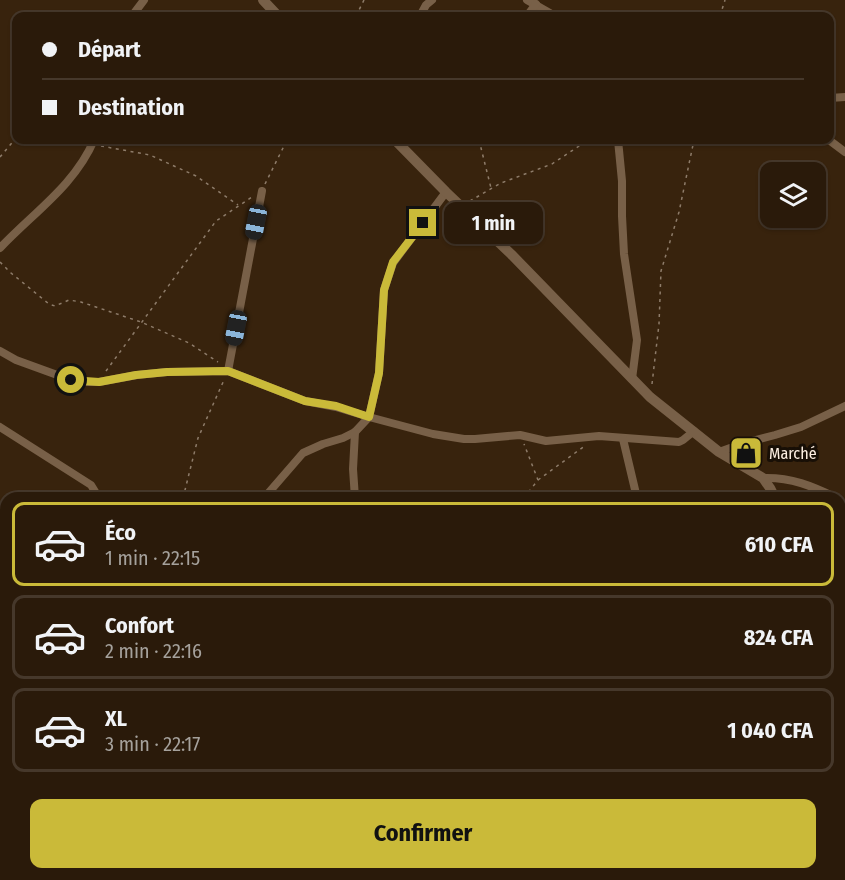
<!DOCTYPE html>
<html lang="fr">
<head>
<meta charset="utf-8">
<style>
	:root { --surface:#2a1a0a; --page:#322313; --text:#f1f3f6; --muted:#a5a19c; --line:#46382b; --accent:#caba39 }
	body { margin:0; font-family:"Fira Sans Condensed",sans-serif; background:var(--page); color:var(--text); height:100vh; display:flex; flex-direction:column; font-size:22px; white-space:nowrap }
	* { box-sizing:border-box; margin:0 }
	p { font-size:20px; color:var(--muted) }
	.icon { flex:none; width:33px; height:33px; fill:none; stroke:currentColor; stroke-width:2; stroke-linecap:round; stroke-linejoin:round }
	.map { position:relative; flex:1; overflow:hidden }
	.side { position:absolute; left:0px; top:492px; width:846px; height:388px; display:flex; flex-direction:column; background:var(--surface); border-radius:18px 18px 0 0; box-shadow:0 2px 4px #0004,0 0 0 2px var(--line) }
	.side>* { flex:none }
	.hud { position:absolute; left:12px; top:12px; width:822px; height:132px; border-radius:12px; box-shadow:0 2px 4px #0004,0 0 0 2px var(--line); display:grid; align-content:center; height:132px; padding:0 30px; background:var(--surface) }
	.fabs { position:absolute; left:760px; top:162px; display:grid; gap:12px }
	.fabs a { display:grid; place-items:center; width:66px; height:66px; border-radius:12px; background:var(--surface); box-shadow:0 2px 4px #0004,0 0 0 2px var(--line); font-size:30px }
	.end { position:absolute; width:27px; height:27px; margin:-14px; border:8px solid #caba39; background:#111; box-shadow:0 0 0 3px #111 }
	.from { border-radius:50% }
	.bubble { position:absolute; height:42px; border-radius:12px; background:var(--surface); box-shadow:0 2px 4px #0004,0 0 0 2px var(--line); font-size:20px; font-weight:700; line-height:42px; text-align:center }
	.car { position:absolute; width:18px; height:36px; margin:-18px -9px; border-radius:8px; box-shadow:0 0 4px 2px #0007; background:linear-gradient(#222 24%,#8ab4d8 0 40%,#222 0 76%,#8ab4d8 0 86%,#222 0) }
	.hud b { display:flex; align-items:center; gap:21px; height:57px; font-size:22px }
	.hud b+b { border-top:2px solid var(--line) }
	.hud i { width:15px; height:15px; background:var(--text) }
	ul { padding:10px 0 0; list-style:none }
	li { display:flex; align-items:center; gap:18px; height:84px; margin:0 12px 9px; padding:0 18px; border:3px solid var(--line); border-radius:12px }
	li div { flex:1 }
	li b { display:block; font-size:22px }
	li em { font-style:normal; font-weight:700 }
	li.current { border-color:var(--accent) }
	li>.icon { width:54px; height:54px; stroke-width:1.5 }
	.action { display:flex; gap:12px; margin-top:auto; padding:12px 30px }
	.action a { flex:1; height:69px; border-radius:12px; background:var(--accent); color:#111; font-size:24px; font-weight:700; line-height:69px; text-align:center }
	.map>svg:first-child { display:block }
</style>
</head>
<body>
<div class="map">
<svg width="845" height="880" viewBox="0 0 845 880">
	<rect width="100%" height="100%" fill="#38230d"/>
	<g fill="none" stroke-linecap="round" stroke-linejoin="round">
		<g stroke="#8e7c6a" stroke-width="1.5" stroke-dasharray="3 4.5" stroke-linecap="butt">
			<path d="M356,16l8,-16"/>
			<path d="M720,16l5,-16"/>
			<path d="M65,140l20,3"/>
			<path d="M479,140l12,48"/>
			<path d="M101,146l49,9 46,21 42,29"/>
			<path d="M0,157l16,-19"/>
			<path d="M265,184l22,-44"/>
			<path d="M470,201l31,-18 51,-19 36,-24"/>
			<path d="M0,262l11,11 38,31 6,2 14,-6 12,2 60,20 48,21 29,19"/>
			<path d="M106,371l110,-150 36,-24"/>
			<path d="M652,384l7,-60 2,-53 18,-59 15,-72"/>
			<path d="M538,480l48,-35"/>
			<path d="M183,498l15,-60 26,-58"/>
			<path d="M524,498l14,-18 -14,-36"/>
			<path d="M85,874l11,6"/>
			<path d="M247,874l2,6"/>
			<path d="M667,874l4,6"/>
			<path d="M493,880l3,-6"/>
		</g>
		<g stroke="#786048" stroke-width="8">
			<path d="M527,0l28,16"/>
			<path d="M132,16l12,-16"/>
			<path d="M420,16l6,-11 6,-5"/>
			<path d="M527,16l9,-12"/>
			<path d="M830,98l15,-1"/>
			<path d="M618,140l4,41v35l2,38 13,86 -5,39"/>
			<path d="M829,140l16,12"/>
			<path d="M0,248c33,-35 75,-63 94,-108"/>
			<path d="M0,351l16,9 55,20 16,2h12l38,-7 30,-3 61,-1 77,30 31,6 33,10 64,17 31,5h11l45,-4 26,6 53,-5 80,6 4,-2 11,-9"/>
			<path d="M228,371l34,-180"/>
			<path d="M0,427l91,58 8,13"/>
			<path d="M623,439l14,59"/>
			<path d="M719,452l25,-9 31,-8 26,-8 44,-21"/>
			<path d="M763,478c28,-1 49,8 74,20"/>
			<path d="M264,498l39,-45 20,-9 20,-6 12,-6 14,-15 10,-44 5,-83 9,-27 53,-71"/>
			<path d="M355,498l-2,-29 2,-37"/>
			<path d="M840,604l5,-11"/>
			<path d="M0,738l6,-9"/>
			<path d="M0,785l6,5"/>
			<path d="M52,880v-6"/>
			<path d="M332,880v-6"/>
			<path d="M681,880l1,-6"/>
			<path d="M753,880l1,-6"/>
			<path d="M829,880l11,-6"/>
		</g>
		<g stroke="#786048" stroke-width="10">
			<path d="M263,0l15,16"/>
			<path d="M395,140l51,52 65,62 139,143 69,55 44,26 7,10 5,10"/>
			<path d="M840,572l5,3"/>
		</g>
	</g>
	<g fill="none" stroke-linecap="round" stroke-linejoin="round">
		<path stroke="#caba39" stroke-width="8" d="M71,380l28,2 37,-7 31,-3 61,-1 77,30 31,5 33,11 10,-44 5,-83 9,-28 30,-39"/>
	</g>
	<defs>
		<g id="shop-square" transform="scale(1.725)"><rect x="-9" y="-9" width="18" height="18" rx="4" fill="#caba39" stroke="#180f06"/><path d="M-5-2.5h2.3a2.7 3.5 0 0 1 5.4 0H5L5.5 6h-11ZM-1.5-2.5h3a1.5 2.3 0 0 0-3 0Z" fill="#111"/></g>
	</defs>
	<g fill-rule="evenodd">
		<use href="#shop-square" x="746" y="453"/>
	</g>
	<g text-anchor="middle" stroke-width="6" stroke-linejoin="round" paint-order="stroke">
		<g font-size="16" fill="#fdefe2" stroke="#180f06" text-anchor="start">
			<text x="769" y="459">Marché</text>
		</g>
	</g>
</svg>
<div class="fabs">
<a><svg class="icon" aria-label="layers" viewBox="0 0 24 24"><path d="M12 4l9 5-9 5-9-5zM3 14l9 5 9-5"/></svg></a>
</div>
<i class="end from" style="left:71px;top:380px"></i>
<i class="end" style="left:423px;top:223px"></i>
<div class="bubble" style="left:444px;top:202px;width:99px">1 min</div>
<i class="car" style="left:256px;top:222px;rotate:191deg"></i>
<i class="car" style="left:236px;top:328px;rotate:191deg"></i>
<div class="hud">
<b><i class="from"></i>Départ</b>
<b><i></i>Destination</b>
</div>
<section class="side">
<ul>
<li class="current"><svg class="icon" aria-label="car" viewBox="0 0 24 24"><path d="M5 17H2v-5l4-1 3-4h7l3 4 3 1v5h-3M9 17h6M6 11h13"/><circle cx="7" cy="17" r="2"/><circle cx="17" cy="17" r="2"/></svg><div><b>Éco</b><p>1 min · 22:15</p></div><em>610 CFA</em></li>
<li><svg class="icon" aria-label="car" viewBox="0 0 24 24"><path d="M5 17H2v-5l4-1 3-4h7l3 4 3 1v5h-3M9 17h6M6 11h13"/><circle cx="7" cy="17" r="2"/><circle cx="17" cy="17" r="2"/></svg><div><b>Confort</b><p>2 min · 22:16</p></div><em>824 CFA</em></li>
<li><svg class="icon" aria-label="car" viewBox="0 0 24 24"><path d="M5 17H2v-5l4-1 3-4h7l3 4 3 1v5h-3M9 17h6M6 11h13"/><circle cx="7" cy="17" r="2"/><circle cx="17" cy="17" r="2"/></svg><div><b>XL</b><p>3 min · 22:17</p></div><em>1 040 CFA</em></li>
</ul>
<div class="action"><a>Confirmer</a></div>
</section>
</div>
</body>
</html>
